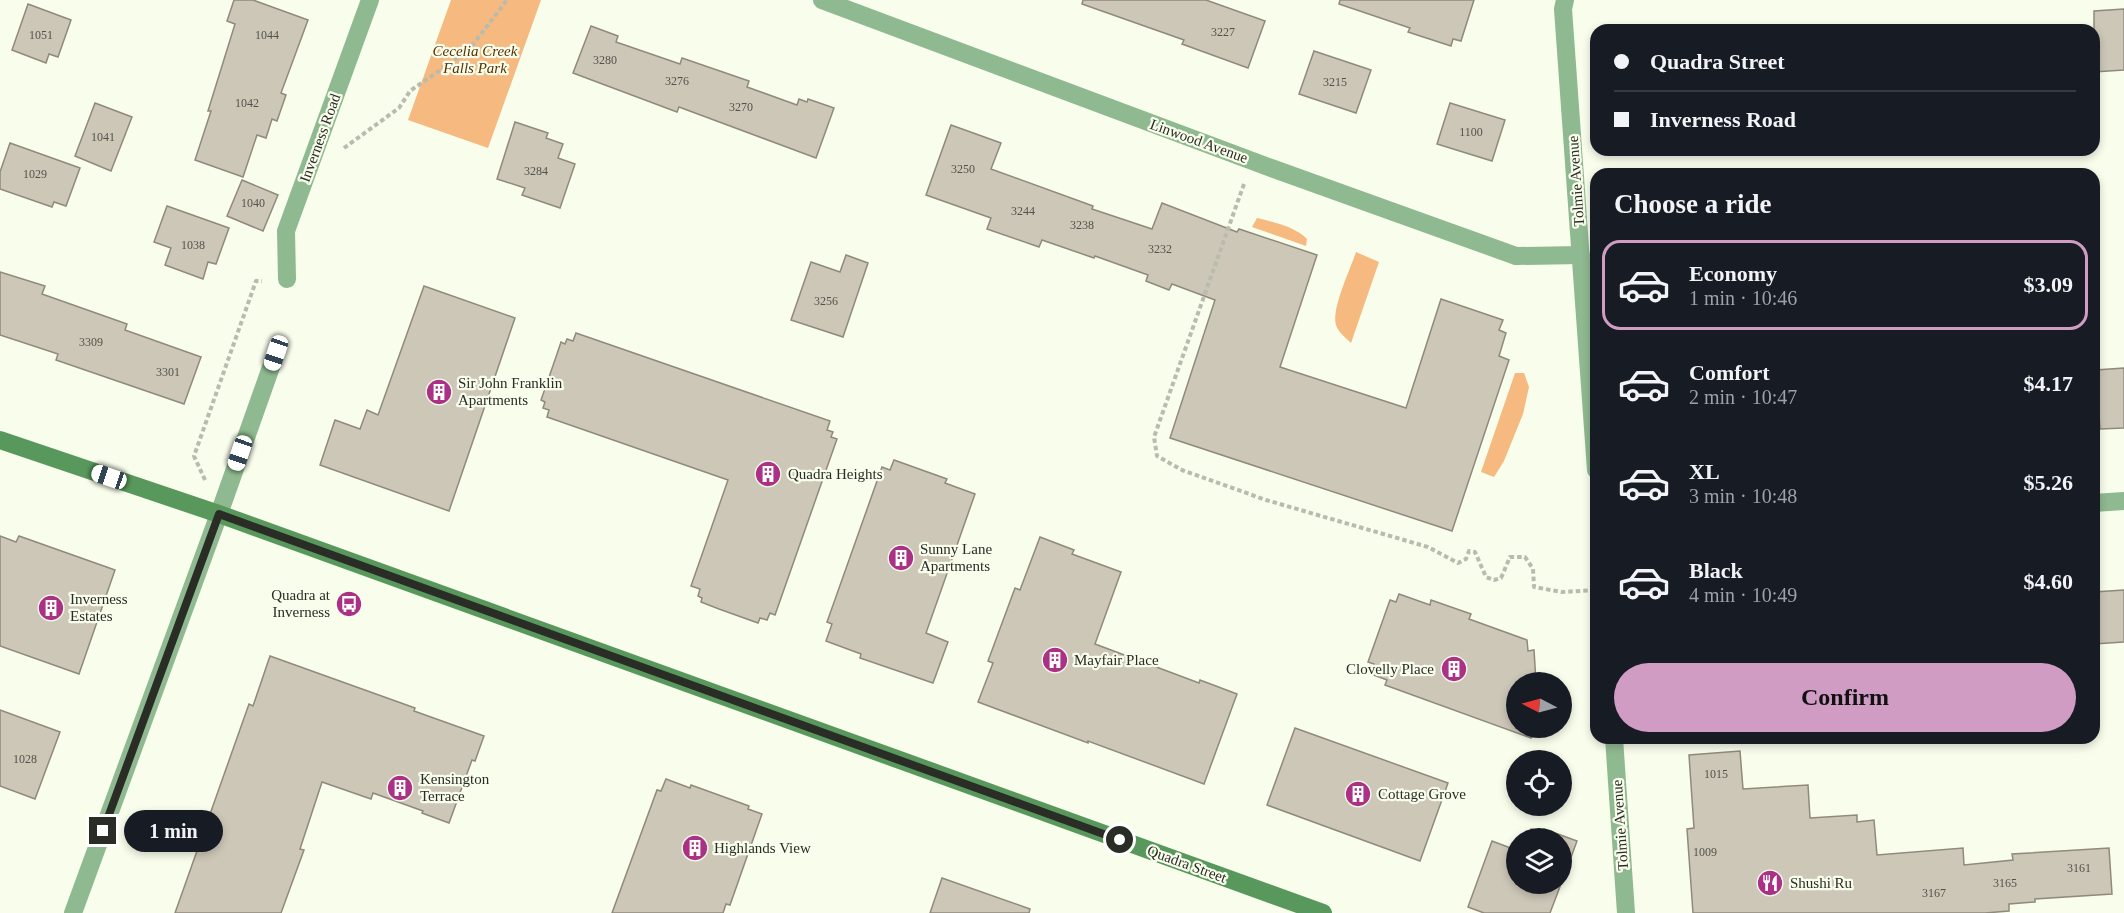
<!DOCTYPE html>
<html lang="en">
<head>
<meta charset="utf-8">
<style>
	:root { --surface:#171b24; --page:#242831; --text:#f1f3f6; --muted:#9ea1a6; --line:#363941; --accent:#d19cc3 }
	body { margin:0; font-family:Georgia,serif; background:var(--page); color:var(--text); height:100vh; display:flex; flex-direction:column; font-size:22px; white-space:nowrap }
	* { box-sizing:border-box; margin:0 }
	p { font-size:20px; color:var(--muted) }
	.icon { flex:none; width:33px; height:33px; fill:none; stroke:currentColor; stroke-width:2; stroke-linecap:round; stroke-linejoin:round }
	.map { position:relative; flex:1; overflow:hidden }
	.side { position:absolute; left:1590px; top:168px; width:510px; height:576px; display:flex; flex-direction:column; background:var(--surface); border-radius:18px; box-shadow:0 3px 9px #0003 }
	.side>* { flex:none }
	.guide { position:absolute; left:1590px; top:24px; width:510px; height:132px; border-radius:18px; box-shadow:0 3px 9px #0003; display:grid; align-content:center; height:132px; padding:0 24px; background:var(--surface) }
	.needle { width:39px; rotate:276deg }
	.tools { position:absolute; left:1506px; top:672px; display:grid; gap:12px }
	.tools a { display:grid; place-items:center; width:66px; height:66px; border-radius:50%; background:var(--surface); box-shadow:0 3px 9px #0003; font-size:30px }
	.end { position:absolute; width:27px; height:27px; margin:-14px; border:8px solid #2a2c26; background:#fff; box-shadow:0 0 0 3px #fff }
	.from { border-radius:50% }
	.bubble { position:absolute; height:42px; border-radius:21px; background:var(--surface); box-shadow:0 3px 9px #0003; font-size:20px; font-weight:800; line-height:42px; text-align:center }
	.car { position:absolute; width:18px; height:36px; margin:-18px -9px; border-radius:8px; box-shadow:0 0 4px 2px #0007; background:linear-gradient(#fff 24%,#345 0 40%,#fff 0 76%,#345 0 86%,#fff 0) }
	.guide b { display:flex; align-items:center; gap:21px; height:57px; font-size:22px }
	.guide b+b { border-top:2px solid var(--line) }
	.guide i { width:15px; height:15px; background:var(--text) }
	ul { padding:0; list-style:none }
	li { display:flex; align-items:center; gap:18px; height:90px; margin:0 12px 9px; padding:0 12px; border:3px solid transparent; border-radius:18px }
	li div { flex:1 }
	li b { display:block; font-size:22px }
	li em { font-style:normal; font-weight:800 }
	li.selected { border-color:var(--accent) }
	li>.icon { width:54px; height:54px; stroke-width:1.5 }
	h2 { padding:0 24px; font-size:27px; line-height:72px }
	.primary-button { display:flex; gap:12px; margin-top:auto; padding:12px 24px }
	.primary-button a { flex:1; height:69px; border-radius:36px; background:var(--accent); color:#111; font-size:24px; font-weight:800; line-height:69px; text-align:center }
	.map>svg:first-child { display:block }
</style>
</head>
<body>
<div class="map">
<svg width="2124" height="913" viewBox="0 0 2124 913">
	<rect width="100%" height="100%" fill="#f9fdec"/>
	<g fill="#f6b97f">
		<path d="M451,0h90l-53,148 -80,-28z"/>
		<path d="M1257,218c16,4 39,9 50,21l-1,7 -54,-19z"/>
		<path d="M1356,252l23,10 -28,81c-5,-5 -13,-11 -15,-18 -5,-16 15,-57 20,-73z"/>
		<path d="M1515,373h9l5,14 -6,27 -19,47 -10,16 -13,-5z"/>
	</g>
	<g fill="#cdc7b8" stroke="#8f8a7b" stroke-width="1.5">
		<path d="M234,0h19l55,20 -27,73 5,2 -9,26 -5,-2 -6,19 -9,-3 -14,42 -48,-17 16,-49h-3l27,-87 -8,-3z"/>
		<path d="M1083,0h123l59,21 -17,47 -66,-24 2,-4 -102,-36z"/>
		<path d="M1340,0h134l-13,41 -8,-2 -2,7 -43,-14 2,-4 -71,-24z"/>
		<path d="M28,4l43,16 -13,37 -9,-3 -3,9 -34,-13z"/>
		<path d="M2124,9v61l-30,2v-61z"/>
		<path d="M591,26l27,10 -2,6 64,22 2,-6 67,23 -2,6 50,18 2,-6 8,3 1,-3 26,9 -18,50 -137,-51 -2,5 -104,-39z"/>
		<path d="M1314,51l57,19 -15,43 -57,-19z"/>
		<path d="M95,103l37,14 -21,54 -36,-15z"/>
		<path d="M1450,103l55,17 -13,41 -55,-17z"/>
		<path d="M515,122l33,11 -2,5 17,6 -5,14 17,6 -15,44 -38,-13 3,-7 -28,-9z"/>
		<path d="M951,125l50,18 -10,26 102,37 -1,3 60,20 10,-26 75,29 2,-3 78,26 -37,112 126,41 35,-109 62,21 -4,10 7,3 -7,23 10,4 -57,171 -282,-93 45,-138 -43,-16 -3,6 -23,-9 2,-6 -53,-19 -1,2 -52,-18 -3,7 -52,-18 4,-11 -65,-23z"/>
		<path d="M10,143l70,25 -14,38 -12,-4 -2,5 -52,-18v-17z"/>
		<path d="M242,180l36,15 -15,36 -36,-15z"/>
		<path d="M167,206l62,22 -13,36 -8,-2 -5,17 -38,-14 6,-17 -17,-6z"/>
		<path d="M846,255l22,8 -25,74 -52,-17 20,-58 29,10z"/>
		<path d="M0,272l45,14 -3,8 85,30 -2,6 76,27 -17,47 -128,-44 2,-6 -58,-19z"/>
		<path d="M424,286l91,32 -66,193 -129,-46 15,-45 25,9 7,-19 11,5z"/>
		<path d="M576,333l254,88 -3,9 6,2 -2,5 6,2 -62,176 -5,-2 -3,7 -7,-2 -2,5 -39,-14 -18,-7 1,-4 -4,-2 2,-7 -9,-3 37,-106 -181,-63 2,-7 -6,-2 2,-6 -4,-2 16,-46 4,-12 4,2 2,-5 6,2z"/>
		<path d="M2124,368v60l-24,1 -4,-59z"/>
		<path d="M894,460l53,19 -2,4 30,11 -49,139 22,9 -15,41 -73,-25 1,-4 -35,-13 6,-17 -5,-2 55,-155 8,3z"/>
		<path d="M0,536l16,6 3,-6 96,34 -36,104 -79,-28z"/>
		<path d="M1040,537l34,13 -2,4 49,18 -26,72 104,39 1,-3 37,14 -33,90 -116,-43v2l-110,-41 15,-39 -5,-2 27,-73 5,2z"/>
		<path d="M2124,590v52l-30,2v-52z"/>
		<path d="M1399,594l31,11 1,-5 40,14 -2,5 58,21 1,11 6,-1 2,32h-20v46h19l-4,10 -146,-53 2,-5 -16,-6 3,-10 -6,-2 22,-62 6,2z"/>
		<path d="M270,656l145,52 -1,3 70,25 -9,25 -3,-1 -23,63 -27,-10 1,-2 -50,-18 -2,6 -49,-17 -22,67 4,1 -23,63h-106l74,-209 4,2z"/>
		<path d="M0,710l60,22 -25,67 -35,-13z"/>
		<path d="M1295,728l153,55 -28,78 -153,-56z"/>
		<path d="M1740,751l3,38 65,-4 2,33 47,-3v7l17,-2 3,35 86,-7 1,17 49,-5 -1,-6 97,-6 3,46 -77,5v3l-26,2v7l-24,2h-292l-6,-84 7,-1 -5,-73z"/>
		<path d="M666,779l24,9 1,-3 58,21 -1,3 14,5 -32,91 -4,-1 -3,9h-111l45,-123 4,1z"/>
		<path d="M1531,829l12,4 1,-4 33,12 -15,41v-44h-34z"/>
		<path d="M1492,841l24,9v34h45l-11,29h-66l-16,-6z"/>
		<path d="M942,878l88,31 -1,4h-99z"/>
	</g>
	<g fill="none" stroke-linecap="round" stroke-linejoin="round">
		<g stroke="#b8bbad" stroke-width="4" stroke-dasharray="4.5 3" stroke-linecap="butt">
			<path d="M344,148l55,-40 11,-17 58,-40 39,-51"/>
			<path d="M1244,184l-90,253 3,19 25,14 84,30 162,47 30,16 8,-4 3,-8 6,1 11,25 8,3 7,-2 9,-21h15l8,12 1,18 28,5 34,-2"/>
			<path d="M205,480l-11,-24 62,-175h6"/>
		</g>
		<g stroke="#8fb990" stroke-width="18">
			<path d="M822,0l452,169 242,87 65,-1"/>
			<path d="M1565,0l-2,9 33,461"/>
			<path d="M287,279l-1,-48 84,-231"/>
			<path d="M2094,503l30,-2"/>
			<path d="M1614,738l12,175"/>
			<path d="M73,913l146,-399 57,-161"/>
		</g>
		<path stroke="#58985c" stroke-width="18" d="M0,440l219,74 1104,399"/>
	</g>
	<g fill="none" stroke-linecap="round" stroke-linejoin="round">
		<path stroke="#2a2c26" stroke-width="8" d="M103,831l116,-317 901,326"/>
	</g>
	<defs>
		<g id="building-disc" transform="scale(1.35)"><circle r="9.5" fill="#aa3185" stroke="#f9fdec"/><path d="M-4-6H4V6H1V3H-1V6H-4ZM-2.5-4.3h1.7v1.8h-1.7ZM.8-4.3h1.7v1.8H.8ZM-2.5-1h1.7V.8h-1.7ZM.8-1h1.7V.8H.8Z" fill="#fff"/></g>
		<g id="bus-disc" transform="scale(1.35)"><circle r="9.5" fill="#aa3185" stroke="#f9fdec"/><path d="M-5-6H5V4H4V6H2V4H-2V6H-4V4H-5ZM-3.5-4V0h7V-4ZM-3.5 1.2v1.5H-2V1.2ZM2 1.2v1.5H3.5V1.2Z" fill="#fff"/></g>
		<g id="restaurant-disc" transform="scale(1.35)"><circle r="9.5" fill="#aa3185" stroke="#f9fdec"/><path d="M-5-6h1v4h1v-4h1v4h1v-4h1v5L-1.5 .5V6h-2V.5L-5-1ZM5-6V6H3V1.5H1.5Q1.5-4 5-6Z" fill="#fff"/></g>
	</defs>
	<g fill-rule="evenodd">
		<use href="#building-disc" x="439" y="392"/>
		<use href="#building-disc" x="768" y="474"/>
		<use href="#building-disc" x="901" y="558"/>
		<use href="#bus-disc" x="349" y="604"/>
		<use href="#building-disc" x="51" y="608"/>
		<use href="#building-disc" x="1055" y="660"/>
		<use href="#building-disc" x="1454" y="669"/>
		<use href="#building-disc" x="400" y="788"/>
		<use href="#building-disc" x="1358" y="794"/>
		<use href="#building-disc" x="695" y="848"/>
		<use href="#restaurant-disc" x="1770" y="883"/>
	</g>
	<g text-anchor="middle" stroke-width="4.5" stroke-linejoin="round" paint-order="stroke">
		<g font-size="12" fill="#53534a">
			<text x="1223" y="36">3227</text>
			<text x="41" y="39">1051</text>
			<text x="267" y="39">1044</text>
			<text x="605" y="64">3280</text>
			<text x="677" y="85">3276</text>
			<text x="1335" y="86">3215</text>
			<text x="247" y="107">1042</text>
			<text x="741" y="111">3270</text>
			<text x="1471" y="136">1100</text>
			<text x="103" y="141">1041</text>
			<text x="963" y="173">3250</text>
			<text x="536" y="175">3284</text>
			<text x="35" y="178">1029</text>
			<text x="253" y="207">1040</text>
			<text x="1023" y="215">3244</text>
			<text x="1082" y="229">3238</text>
			<text x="193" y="249">1038</text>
			<text x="1160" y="253">3232</text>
			<text x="826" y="305">3256</text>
			<text x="91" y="346">3309</text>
			<text x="168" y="376">3301</text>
			<text x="25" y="763">1028</text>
			<text x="1716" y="778">1015</text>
			<text x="1705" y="856">1009</text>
			<text x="2079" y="872">3161</text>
			<text x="2005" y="887">3165</text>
			<text x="1934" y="897">3167</text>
		</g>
		<g font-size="15" font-style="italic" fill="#593101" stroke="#f9fdec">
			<text x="475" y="56">Cecelia Creek<tspan x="475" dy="17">Falls Park</tspan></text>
		</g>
		<g font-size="15" fill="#2a2c26" stroke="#f9fdec">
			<text transform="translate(320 138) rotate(-70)" y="5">Inverness Road</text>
			<text transform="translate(1199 141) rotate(20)" y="5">Linwood Avenue</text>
			<text transform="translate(1576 181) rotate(-94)" y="5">Tolmie Avenue</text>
			<text transform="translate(1620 825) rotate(-94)" y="5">Tolmie Avenue</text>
			<text transform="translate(1187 864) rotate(20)" y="5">Quadra Street</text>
		</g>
		<g font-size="15" fill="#2a2c26" stroke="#f9fdec" text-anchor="start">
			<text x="458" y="388">Sir John Franklin<tspan x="458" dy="17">Apartments</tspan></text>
			<text x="788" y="479">Quadra Heights</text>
			<text x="920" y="554">Sunny Lane<tspan x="920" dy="17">Apartments</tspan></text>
			<text x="330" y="600" text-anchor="end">Quadra at<tspan x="330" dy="17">Inverness</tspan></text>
			<text x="70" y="604">Inverness<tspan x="70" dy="17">Estates</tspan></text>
			<text x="1074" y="665">Mayfair Place</text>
			<text x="1434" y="674" text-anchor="end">Clovelly Place</text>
			<text x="420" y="784">Kensington<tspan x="420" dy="17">Terrace</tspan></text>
			<text x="1378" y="799">Cottage Grove</text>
			<text x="714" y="853">Highlands View</text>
			<text x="1790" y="888">Shushi Ru</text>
		</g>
	</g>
</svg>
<div class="tools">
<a><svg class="needle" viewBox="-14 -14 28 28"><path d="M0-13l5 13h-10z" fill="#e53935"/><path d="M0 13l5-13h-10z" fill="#9ea1a6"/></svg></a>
<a><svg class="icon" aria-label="locate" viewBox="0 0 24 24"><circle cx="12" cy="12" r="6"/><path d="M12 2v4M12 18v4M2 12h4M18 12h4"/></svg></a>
<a><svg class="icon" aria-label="layers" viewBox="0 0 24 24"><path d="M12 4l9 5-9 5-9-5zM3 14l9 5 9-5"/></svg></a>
</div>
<i class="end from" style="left:1120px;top:840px"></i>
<i class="end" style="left:103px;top:831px"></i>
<div class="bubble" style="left:124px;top:810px;width:99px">1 min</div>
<i class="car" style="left:276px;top:353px;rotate:199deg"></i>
<i class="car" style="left:240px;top:453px;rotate:199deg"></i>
<i class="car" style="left:109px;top:477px;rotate:289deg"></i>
<div class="guide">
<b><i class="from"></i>Quadra Street</b>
<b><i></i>Inverness Road</b>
</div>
<section class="side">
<h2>Choose a ride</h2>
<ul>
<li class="selected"><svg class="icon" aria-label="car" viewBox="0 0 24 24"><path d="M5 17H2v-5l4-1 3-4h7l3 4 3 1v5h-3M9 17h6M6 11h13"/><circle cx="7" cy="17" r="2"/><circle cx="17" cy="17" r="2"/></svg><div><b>Economy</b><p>1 min · 10:46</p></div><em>$3.09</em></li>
<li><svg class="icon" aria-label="car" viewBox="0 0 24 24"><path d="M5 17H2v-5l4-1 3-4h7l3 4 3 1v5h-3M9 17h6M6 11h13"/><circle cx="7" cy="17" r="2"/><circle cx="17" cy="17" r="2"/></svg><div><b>Comfort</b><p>2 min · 10:47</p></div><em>$4.17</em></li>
<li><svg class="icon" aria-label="car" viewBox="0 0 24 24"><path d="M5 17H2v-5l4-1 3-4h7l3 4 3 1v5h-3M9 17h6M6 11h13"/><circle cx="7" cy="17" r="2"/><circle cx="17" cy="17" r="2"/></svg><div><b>XL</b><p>3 min · 10:48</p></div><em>$5.26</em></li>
<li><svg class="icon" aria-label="car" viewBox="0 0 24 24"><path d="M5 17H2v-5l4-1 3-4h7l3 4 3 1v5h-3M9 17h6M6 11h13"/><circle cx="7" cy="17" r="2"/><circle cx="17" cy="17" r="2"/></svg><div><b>Black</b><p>4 min · 10:49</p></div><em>$4.60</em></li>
</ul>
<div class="primary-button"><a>Confirm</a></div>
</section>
</div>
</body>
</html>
